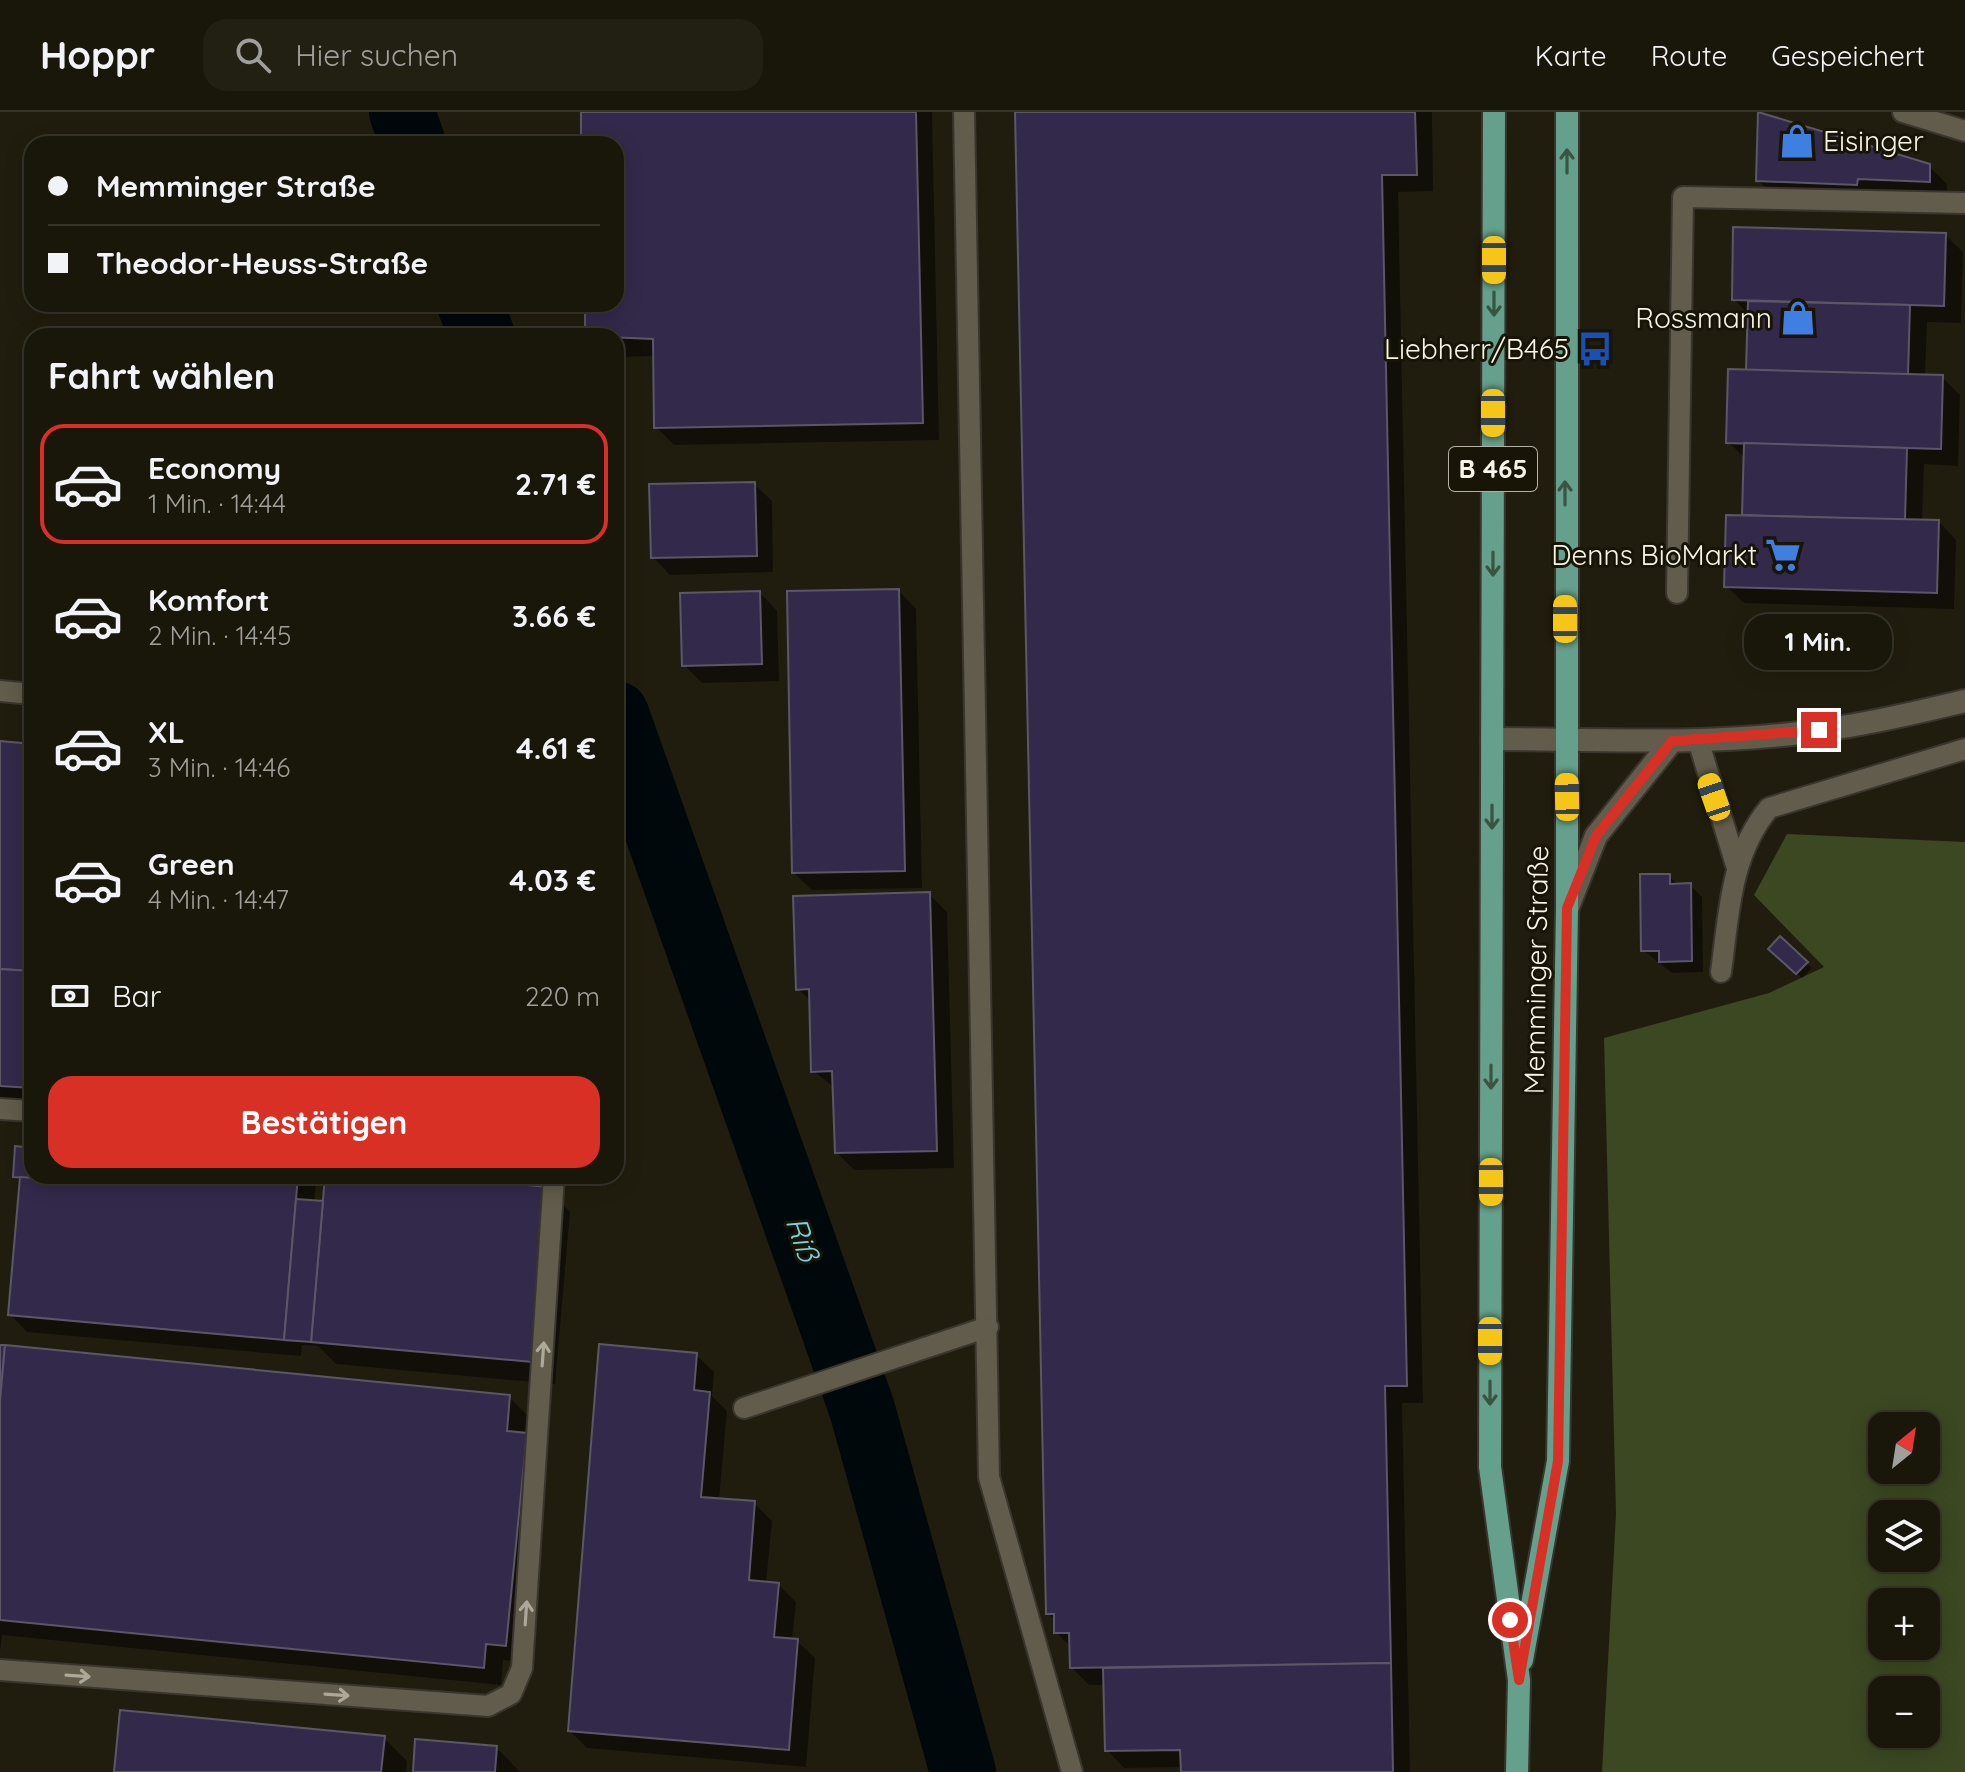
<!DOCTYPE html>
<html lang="de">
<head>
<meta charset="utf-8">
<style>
	:root { --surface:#19160a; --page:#221f13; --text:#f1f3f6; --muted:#9f9f9c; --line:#37352b; --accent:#d93025 }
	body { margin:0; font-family:Quicksand,sans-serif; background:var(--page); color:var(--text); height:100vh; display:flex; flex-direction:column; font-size:30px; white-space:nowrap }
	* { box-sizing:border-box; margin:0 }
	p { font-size:26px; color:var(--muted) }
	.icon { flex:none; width:44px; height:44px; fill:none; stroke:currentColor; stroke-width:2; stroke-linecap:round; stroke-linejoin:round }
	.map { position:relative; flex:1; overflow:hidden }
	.side { position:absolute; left:24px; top:216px; width:600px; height:856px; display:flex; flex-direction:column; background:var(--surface); border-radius:24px; box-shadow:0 4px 20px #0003,0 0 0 2px var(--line) }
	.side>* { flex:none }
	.top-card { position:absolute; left:24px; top:24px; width:600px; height:176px; border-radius:24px; box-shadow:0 4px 20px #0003,0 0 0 2px var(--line); display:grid; align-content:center; height:176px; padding:0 24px; background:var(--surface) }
	.needle { width:52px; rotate:30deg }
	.controls { position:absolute; left:1868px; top:1300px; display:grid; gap:16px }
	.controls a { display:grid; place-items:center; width:72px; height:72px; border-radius:16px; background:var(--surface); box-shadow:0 4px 20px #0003,0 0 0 2px var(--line); font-size:40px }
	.end { position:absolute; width:36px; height:36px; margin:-18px; border:10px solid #d93025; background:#fff; box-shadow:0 0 0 4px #fff }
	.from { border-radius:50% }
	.bubble { position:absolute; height:56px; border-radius:24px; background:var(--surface); box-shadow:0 4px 20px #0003,0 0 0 2px var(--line); font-size:26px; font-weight:700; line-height:56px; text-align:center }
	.car { position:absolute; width:24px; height:48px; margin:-24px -12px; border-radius:10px; box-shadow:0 0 6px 2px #0007; background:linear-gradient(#f5c518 24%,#345 0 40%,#f5c518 0 76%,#345 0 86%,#f5c518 0) }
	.top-card b { display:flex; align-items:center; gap:28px; height:76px; font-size:30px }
	.top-card b+b { border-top:2px solid var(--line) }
	.top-card i { width:20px; height:20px; background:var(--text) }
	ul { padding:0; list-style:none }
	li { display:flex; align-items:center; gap:24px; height:120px; margin:0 16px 12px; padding:0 8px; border:4px solid transparent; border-radius:24px }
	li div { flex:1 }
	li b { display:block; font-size:30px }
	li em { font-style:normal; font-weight:700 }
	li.selected { border-color:var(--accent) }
	li>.icon { width:72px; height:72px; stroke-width:1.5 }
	h2 { padding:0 24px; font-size:36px; line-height:96px }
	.pay { display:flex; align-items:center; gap:20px; height:88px; padding:0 24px; font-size:30px }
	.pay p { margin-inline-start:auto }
	.primary-button { display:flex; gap:16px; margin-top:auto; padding:16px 24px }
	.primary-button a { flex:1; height:92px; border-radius:24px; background:var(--accent); color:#fff; font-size:32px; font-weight:700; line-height:92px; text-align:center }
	header { display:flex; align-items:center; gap:48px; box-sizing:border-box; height:112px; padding:0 40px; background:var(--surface); border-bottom:2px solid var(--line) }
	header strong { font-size:38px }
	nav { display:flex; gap:44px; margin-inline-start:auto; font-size:28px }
	.search { width:560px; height:72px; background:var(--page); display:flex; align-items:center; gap:20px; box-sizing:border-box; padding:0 28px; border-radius:24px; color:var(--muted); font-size:30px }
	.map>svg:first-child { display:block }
</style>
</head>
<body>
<header>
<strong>Hoppr</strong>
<div class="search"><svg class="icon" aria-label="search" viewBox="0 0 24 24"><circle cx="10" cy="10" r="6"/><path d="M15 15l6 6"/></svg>Hier suchen</div>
<nav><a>Karte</a><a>Route</a><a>Gespeichert</a></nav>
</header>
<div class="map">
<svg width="1965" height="1660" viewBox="0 0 1965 1660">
	<rect width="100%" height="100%" fill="#211d0e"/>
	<path fill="#3c4822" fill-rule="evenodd" d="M1787,722l178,8v930h-363l14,-258 -12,-476 165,-45 55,-26 -70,-72zM1882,1314h44v44h-44zM1882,1402h44v44h-44zM1882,1490h44v44h-44zM1882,1578h44v44h-44z"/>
	<g fill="#0007">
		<path d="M583,0h349l7,328 -265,5 -18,-18 -1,-71 -39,1v-21l-29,-32h29v-160h-33z"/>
		<path d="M1017,0h415l1,79 -35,1 25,1211h-21l8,369h-227v-5l-59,1 -17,-18 -2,-65h-16l-17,-17 -1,-21 -15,-15v-11l-8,-8z"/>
		<path d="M1760,2l169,52 18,18v15l-171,-1 -18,-18z"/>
		<path d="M1945,123l18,17 -2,71 -34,-1 -2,55h17l18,18 -2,71 -34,-2 -2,58h17l17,18 -2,69 -210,-6 -18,-17 18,-69 2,-58 -18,-17 20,-70 1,-57 -15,-16z"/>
		<path d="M754,372l18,17 1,71 -103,3 -17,-18z"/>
		<path d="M899,479l17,18 6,279 -110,2 -18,-17z"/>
		<path d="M760,481l17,18 2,70 -77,2 -18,-18z"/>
		<path d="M0,631l32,3v357l-32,-2z"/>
		<path d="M1669,764l10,10 11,-1 12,12 1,75 -31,1 -29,-23z"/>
		<path d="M929,782l18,18 7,256 -100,2 -17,-17 -2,-65 -22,-17 -1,-69 -14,-13z"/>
		<path d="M1780,827l32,29 -10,10 -31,-29z"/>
		<path d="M32,1038v26h276l8,8 -2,18 11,4 2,-30h80l140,12 23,24 -15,172 -219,-20 -18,-18 -16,-1 -1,11 -274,-24 -17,-18 10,-133 -5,-5z"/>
		<path d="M0,1235l509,50 18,18 -2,19 18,19 -20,209 -20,-2 -2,25 -499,-50 -2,16z"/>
		<path d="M696,1243l18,17 -2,24 15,15 -8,89 35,3 18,18 -6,62 12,1 18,18 -4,38 5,1 18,17 -9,109 -219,-19 -17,-17z"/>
		<path d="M384,1626l23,23 -1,11h-289z"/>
		<path d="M497,1636l23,24h-105z"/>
	</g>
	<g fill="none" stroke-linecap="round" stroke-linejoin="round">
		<g stroke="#00080b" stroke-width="66">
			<path d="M402,0l11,32"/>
			<path d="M470,192l12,32"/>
			<path d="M616,602l246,695 101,363"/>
		</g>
	</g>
	<g fill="#33294a" stroke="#5b5768" stroke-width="2">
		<path d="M581,0h335l7,311 -269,5 -1,-89 -68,-3v-32h31v-160h-35z"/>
		<path d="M1015,0h400l2,63h-35l25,1211h-22l6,277 -321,5 -1,-35h-15v-19h-8z"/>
		<path d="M1758,0l172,52v18l-72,-3 -1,6 -101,-4z"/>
		<path d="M1733,115l213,6 -2,73 -212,-6z"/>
		<path d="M1748,189l162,4 -2,70 -162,-5z"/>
		<path d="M1728,257l215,6 -2,74 -215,-6z"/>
		<path d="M1744,331l163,5 -2,72 -163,-5z"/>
		<path d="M755,370l2,74 -106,2 -2,-74z"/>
		<path d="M1726,403l213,5 -2,73 -213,-6z"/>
		<path d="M899,477l6,282 -113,2 -5,-282z"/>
		<path d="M760,479l2,73 -80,2 -2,-73z"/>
		<path d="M0,629l32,3v227l-32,-2z"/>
		<path d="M1640,762h30v10l21,-1 1,78 -33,1v-11h-18z"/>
		<path d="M930,780l7,259 -102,2 -3,-82 -21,1 -2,-83 -13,1 -3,-94z"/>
		<path d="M1780,824l28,26 -12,12 -28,-25z"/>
		<path d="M0,857l32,2v117l-32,-2z"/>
		<path d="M15,1034l17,2v28h15v3l-34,-2z"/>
		<path d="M47,1064h251l-14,164 -276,-25 12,-138 27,2z"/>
		<path d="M325,1064h105l118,11 -16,175 -221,-20z"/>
		<path d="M296,1087l27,2 -12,141 -27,-2z"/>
		<path d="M599,1232l98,9 -3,37 16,2 -9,105 54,4 -6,79 30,3 -5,54 24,2 -9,111 -221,-19z"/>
		<path d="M0,1233h5l-5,56z"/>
		<path d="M5,1233l505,50 -3,36 20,2 -21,213 -20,-2 -2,24 -484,-48v-219z"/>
		<path d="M1391,1551l2,109h-212l-1,-22 -75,1 -2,-83z"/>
		<path d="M120,1598l265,26 -4,36h-267z"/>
		<path d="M415,1627l82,7 -2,26h-82z"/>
	</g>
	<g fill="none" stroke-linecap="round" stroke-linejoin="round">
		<g stroke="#3a362f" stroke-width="24">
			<g id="service">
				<path d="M964,0l25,1365 83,295"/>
				<path d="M1903,0l62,19"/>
				<path d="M1677,481l6,-396 282,6"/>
				<path d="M0,579l32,3"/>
				<path d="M1698,628l38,125"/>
				<path d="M1721,860c8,-58 9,-117 48,-164l196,-59"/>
				<path d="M0,997l32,2"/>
				<path d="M744,1296l244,-81"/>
				<path d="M0,1558l488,36 23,-12 11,-26 32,-492"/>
			</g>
		</g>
		<g stroke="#3a362f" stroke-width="26">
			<g id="tertiary">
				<path d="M1492,627c100,0 200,6 299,-5 59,-6 116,-19 174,-33"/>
				<path d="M1568,795l28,-71 76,-95"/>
			</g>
		</g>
		<g stroke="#3a362f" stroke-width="26">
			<g id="primary">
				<path d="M1494,0l-4,1355 29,213 -2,92"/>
				<path d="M1522,1548l36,-199 9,-553v-796"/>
			</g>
		</g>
		<use href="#service" stroke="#615c4b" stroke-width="20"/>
		<use href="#tertiary" stroke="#615c4b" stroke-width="22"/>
		<use href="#primary" stroke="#65a08c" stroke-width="22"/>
	</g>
	<defs><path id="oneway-shaft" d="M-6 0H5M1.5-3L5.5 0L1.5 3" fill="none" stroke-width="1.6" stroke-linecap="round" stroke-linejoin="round" transform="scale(2)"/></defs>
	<g stroke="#3b5342">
		<use href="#oneway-shaft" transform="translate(1567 49) rotate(-90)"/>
		<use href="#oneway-shaft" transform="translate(1494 192) rotate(90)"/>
		<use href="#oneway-shaft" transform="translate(1565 381) rotate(-90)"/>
		<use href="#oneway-shaft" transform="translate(1493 452) rotate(90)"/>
		<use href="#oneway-shaft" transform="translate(1492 705) rotate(90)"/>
		<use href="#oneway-shaft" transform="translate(1491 965) rotate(90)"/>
		<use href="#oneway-shaft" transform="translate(1490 1281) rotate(90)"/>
	</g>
	<g stroke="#aca89a">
		<use href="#oneway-shaft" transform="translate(543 1242) rotate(-86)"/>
		<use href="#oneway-shaft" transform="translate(526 1501) rotate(-86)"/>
		<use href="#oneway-shaft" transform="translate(78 1564) rotate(4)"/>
		<use href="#oneway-shaft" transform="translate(337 1583) rotate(4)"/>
	</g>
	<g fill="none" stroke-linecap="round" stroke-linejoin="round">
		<path stroke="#d93025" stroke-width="10" d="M1510,1508l9,60 39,-219 9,-553 29,-72 76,-95 147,-11"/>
	</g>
	<defs>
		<g id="shop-bare" transform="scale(2.76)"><path d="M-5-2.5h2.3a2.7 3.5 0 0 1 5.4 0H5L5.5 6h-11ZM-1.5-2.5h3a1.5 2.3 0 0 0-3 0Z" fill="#3f7fe0" stroke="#181406" stroke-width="2.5" paint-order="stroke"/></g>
		<g id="bus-bare" transform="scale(2.76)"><path d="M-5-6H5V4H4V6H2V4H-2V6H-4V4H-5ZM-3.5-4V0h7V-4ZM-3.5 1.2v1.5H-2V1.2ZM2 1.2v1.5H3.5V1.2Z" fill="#1a4fb4" stroke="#181406" stroke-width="2.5" paint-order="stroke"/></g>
		<g id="supermarket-bare" transform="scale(2.76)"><path d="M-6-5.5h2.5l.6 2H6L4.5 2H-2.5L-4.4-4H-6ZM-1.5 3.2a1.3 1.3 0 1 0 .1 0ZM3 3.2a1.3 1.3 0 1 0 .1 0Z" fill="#3f7fe0" stroke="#181406" stroke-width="2.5" paint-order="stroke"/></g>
	</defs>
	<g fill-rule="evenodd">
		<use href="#shop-bare" x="1797" y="29"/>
		<use href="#shop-bare" x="1798" y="206"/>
		<use href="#bus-bare" x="1595" y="237"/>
		<use href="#supermarket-bare" x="1783" y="443"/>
	</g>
	<g text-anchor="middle" stroke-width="6" stroke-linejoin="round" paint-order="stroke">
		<rect fill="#181406" stroke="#b4b1a6" stroke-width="2" x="1449" y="335" width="88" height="44" rx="6"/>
		<g font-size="26" font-weight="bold" fill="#f7f4ea">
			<text x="1493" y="366">B 465</text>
		</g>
		<g font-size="28" fill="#f7f4ea" stroke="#181406" text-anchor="end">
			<text x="1823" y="39" text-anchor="start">Eisinger</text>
			<text x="1772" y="216">Rossmann</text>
			<text x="1569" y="247">Liebherr/B465</text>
			<text x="1757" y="453">Denns BioMarkt</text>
		</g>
		<g font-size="28" fill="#f7f4ea" stroke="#181406">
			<text transform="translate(1536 858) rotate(-89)" y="10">Memminger Straße</text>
		</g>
		<g font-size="30" font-style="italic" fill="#78d2e3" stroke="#181406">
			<text transform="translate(802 1127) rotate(71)" y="10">Riß</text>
		</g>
	</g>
</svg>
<div class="controls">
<a><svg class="needle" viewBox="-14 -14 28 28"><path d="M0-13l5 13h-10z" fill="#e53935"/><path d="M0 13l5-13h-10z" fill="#9f9f9c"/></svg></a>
<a><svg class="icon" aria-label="layers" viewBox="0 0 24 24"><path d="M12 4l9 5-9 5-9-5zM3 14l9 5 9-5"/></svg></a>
<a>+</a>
<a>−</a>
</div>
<i class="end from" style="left:1510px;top:1508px"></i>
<i class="end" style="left:1819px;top:618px"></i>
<div class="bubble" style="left:1744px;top:502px;width:148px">1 Min.</div>
<i class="car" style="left:1494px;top:148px;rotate:180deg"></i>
<i class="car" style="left:1493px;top:301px;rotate:180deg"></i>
<i class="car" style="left:1565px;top:507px;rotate:0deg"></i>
<i class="car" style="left:1567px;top:685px;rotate:359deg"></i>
<i class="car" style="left:1714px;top:685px;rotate:341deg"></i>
<i class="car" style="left:1491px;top:1070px;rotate:180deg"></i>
<i class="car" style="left:1490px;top:1229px;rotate:180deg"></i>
<div class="top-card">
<b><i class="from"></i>Memminger Straße</b>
<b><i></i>Theodor-Heuss-Straße</b>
</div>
<section class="side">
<h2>Fahrt wählen</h2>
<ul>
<li class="selected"><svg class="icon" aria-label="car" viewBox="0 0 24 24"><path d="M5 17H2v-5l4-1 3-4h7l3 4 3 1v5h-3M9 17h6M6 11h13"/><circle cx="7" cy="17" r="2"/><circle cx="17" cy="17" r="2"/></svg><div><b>Economy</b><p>1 Min. · 14:44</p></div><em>2.71 €</em></li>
<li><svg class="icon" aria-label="car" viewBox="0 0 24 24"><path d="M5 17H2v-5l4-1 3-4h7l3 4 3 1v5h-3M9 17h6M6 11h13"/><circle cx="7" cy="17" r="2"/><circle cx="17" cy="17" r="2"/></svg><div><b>Komfort</b><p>2 Min. · 14:45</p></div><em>3.66 €</em></li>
<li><svg class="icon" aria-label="car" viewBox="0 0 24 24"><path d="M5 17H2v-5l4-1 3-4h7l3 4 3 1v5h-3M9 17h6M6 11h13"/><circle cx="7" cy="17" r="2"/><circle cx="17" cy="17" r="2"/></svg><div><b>XL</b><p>3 Min. · 14:46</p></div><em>4.61 €</em></li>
<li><svg class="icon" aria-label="car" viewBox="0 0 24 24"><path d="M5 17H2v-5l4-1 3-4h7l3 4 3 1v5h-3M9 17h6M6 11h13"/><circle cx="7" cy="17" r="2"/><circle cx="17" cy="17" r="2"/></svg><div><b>Green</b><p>4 Min. · 14:47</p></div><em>4.03 €</em></li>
</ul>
<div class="pay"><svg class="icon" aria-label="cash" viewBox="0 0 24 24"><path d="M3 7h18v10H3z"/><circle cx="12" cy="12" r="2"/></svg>Bar<p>220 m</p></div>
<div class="primary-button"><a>Bestätigen</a></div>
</section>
</div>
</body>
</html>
